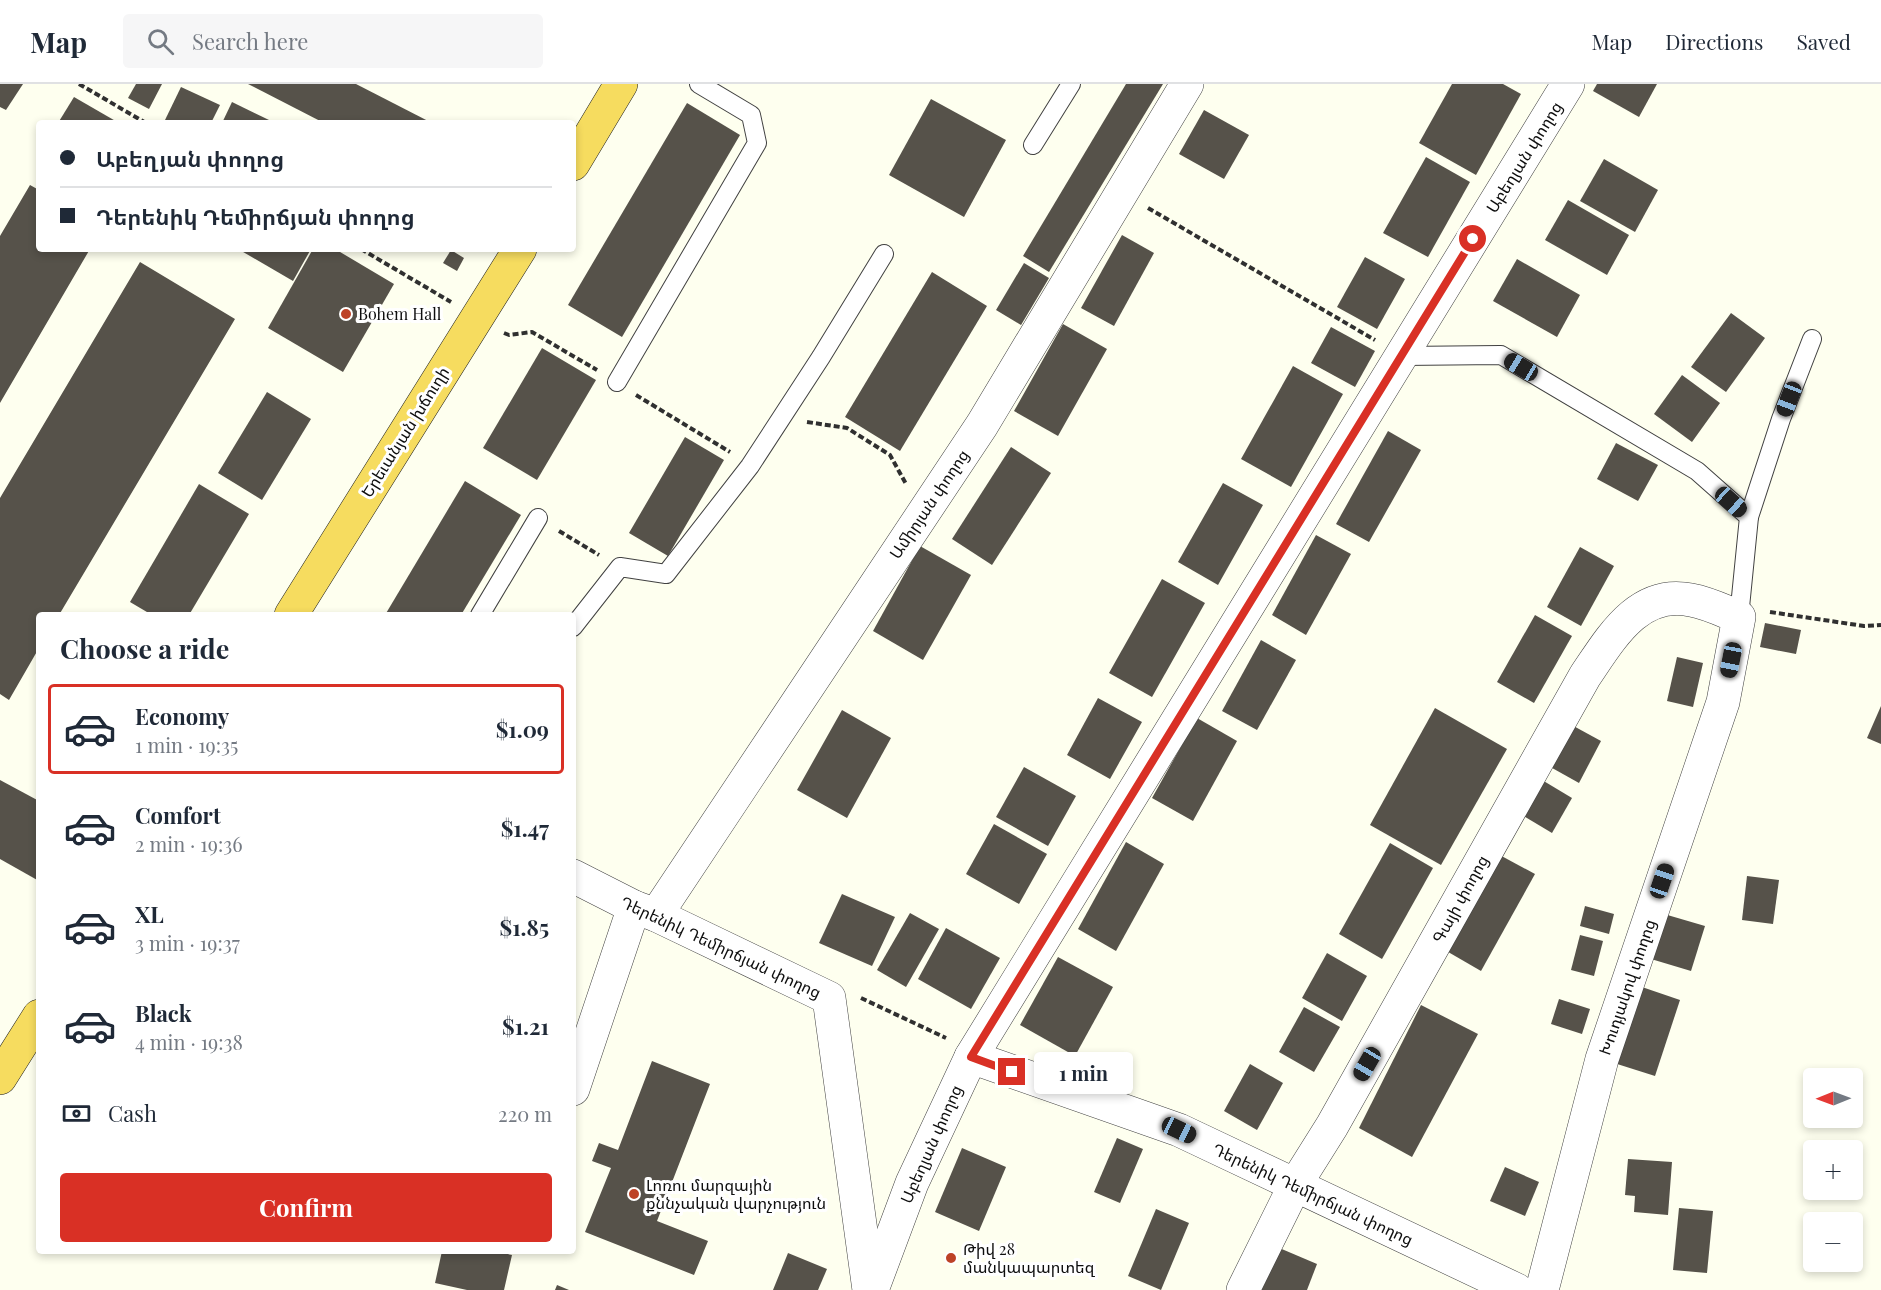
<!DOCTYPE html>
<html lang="en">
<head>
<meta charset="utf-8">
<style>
	:root { --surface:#fff; --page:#f6f6f7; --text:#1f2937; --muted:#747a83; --line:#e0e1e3; --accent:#d93025 }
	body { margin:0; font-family:"Playfair Display","Noto Sans Armenian",serif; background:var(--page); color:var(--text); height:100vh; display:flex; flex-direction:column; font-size:22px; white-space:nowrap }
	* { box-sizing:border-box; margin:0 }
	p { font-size:20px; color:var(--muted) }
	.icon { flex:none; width:33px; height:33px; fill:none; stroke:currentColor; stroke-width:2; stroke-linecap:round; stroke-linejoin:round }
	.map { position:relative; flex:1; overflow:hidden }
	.drawer { position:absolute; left:36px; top:528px; width:540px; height:642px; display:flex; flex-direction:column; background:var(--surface); border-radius:6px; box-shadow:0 3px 9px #0003 }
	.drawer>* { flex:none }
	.top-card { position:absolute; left:36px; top:36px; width:540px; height:132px; border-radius:6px; box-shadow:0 3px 9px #0003; display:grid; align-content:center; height:132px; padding:0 24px; background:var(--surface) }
	.needle { width:39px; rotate:269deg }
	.buttons { position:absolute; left:1803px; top:984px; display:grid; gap:12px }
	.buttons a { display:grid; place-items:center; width:60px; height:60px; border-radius:6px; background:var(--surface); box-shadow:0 3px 9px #0003; font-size:30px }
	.end { position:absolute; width:27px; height:27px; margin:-14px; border:8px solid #d93025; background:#fff; box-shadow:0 0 0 3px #fff }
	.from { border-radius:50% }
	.bubble { position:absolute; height:42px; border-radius:6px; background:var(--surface); box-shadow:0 3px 9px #0003; font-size:20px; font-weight:700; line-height:42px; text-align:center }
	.car { position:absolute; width:18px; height:36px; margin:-18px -9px; border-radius:8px; box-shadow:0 0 4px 2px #0007; background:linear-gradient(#222 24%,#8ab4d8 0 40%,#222 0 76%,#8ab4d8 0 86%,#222 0) }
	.top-card b { display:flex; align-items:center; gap:21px; height:57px; font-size:22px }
	.top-card b+b { border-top:2px solid var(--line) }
	.top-card i { width:15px; height:15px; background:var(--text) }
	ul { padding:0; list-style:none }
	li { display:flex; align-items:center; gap:18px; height:90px; margin:0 12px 9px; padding:0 12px; border:3px solid transparent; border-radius:6px }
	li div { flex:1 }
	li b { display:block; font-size:22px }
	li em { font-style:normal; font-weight:700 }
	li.on { border-color:var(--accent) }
	li>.icon { width:54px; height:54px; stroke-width:1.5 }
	h2 { padding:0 24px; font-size:27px; line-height:72px }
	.pay { display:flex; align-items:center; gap:15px; height:66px; padding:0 24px; font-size:22px }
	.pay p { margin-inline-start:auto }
	.cta { display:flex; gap:12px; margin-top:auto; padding:12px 24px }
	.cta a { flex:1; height:69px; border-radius:6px; background:var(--accent); color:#fff; font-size:24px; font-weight:700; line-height:69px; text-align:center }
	header { display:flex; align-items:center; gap:36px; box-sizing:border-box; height:84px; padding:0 30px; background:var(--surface); border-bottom:2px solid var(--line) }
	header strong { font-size:28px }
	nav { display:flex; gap:33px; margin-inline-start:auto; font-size:21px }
	.search { width:420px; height:54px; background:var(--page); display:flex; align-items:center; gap:15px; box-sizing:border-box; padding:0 21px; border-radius:6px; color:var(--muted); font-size:22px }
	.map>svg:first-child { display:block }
</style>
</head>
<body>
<header>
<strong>Map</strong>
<div class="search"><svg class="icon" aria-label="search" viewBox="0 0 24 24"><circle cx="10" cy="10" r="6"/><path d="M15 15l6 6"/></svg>Search here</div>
<nav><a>Map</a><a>Directions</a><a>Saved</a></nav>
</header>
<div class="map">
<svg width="1881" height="1206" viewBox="0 0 1881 1206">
	<rect width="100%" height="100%" fill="#feffef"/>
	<g fill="#56524a">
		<path d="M0,0h23l-17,26 -6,-3z"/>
		<path d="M136,0h26l-13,25 -21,-11z"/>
		<path d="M248,0h108l76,39h-108z"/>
		<path d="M1126,0h37l-114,188 -26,-16z"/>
		<path d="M1452,0h51l18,10 -45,81 -57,-32z"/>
		<path d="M1597,0h60l-18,33 -46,-26z"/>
		<path d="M181,3l39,18 -9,18h-40l-6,-3z"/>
		<path d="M74,13l45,26h-61z"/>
		<path d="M931,15l75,41 -42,77 -75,-42z"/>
		<path d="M232,18l37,18 -2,3h-45z"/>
		<path d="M687,19l53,32 -118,202 -54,-32z"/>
		<path d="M1204,26l45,25 -25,44 -45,-25z"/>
		<path d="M1426,73l44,25 -42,75 -45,-24z"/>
		<path d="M1604,75l54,31 -23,42 -55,-31z"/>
		<path d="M30,101l9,5v59h51l-90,154v-167z"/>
		<path d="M1568,116l61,35 -22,40 -62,-35z"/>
		<path d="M1122,151l32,18 -40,73 -33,-18z"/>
		<path d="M238,165h73l-18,32z"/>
		<path d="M313,165h22l59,35 -51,88 -75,-44z"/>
		<path d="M451,166l13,8 -7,13 -14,-8z"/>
		<path d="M1365,173l40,22 -28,50 -40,-22z"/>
		<path d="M1517,175l63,36 -23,42 -64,-36z"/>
		<path d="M140,178l95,57 -176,296h-20v33l-30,52 -9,-6v-196z"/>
		<path d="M1024,179l25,15 -28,47 -25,-15z"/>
		<path d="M932,188l55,34 -87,145 -55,-34z"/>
		<path d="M1731,229l34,25 -39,54 -35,-25z"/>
		<path d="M1063,240l44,25 -49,87 -44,-25z"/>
		<path d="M1331,243l44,24 -20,36 -44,-24z"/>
		<path d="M542,264l54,32 -59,100 -54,-32z"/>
		<path d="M1293,282l50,28 -52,93 -50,-28z"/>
		<path d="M1682,291l38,28 -28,39 -38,-28z"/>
		<path d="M267,308l44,27 -49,81 -44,-27z"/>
		<path d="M1388,347l33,19 -52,92 -33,-18z"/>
		<path d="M685,353l39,23 -56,96 -39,-23z"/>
		<path d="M1616,359l42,22 -20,36 -41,-22z"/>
		<path d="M1011,363l40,26 -59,92 -40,-26z"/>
		<path d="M465,397l56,34 -60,100h-76z"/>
		<path d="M1223,399l40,22 -45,80 -40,-23z"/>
		<path d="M199,400l50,30 -60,101h-37l-22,-13z"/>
		<path d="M1316,451l35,19 -45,81 -34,-20z"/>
		<path d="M920,462l51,29 -48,85 -50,-29z"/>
		<path d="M1580,463l34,19 -33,60 -34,-19z"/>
		<path d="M1162,495l43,24 -53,94 -43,-24z"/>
		<path d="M1535,531l37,21 -38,67 -37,-21z"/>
		<path d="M1765,539l36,7 -5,24 -36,-7z"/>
		<path d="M1261,556l35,20 -39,70 -35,-19z"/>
		<path d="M1677,573l26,6 -10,44 -26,-6z"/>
		<path d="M1098,614l44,24 -32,57 -43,-24z"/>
		<path d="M1881,622v38l-14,-6z"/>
		<path d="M1435,624l72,41 -66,116 -71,-40z"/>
		<path d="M842,626l49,28 -44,80 -50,-28z"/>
		<path d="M1197,634l40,23 -44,80 -41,-23z"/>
		<path d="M1568,639l33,18 -22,42 -34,-19z"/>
		<path d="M1024,683l52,29 -28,50 -52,-29z"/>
		<path d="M0,696l39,21v80l-39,-22z"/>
		<path d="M1542,696l30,18 -20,35 -30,-18z"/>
		<path d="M994,740l53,30 -28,50 -53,-30z"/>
		<path d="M1126,758l38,22 -48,87 -38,-22z"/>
		<path d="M1390,759l43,25 -51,91 -43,-25z"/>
		<path d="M1496,769l39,21 -54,97 -38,-22z"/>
		<path d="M1747,792l32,4 -6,44 -31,-4z"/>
		<path d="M842,810l53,23 -23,49 -53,-23z"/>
		<path d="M1585,822l29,8 -5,20 -29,-8z"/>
		<path d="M910,829l29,16 -33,58 -29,-17z"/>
		<path d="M1664,830l41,12 -14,45 -40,-12z"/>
		<path d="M946,844l54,30 -29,51 -53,-30z"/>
		<path d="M1580,851l23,6 -9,35 -23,-6z"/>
		<path d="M1327,869l40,23 -25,45 -40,-23z"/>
		<path d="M1058,873l55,30 -38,69 -55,-31z"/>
		<path d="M1639,902l41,14 -25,76 -41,-13z"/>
		<path d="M1559,915l31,10 -8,25 -31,-10z"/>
		<path d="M1421,921l57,29 -66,123 -53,-29z"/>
		<path d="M1304,923l36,20 -26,45 -35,-20z"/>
		<path d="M652,977l58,23 -53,137 51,20 -14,34 -109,-43 26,-64 -19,-7 7,-18 19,7z"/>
		<path d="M1250,980l33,19 -26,47 -33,-19z"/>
		<path d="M1117,1054l26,11 -23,54 -26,-11z"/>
		<path d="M962,1064l44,19 -27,64 -44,-19z"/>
		<path d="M1628,1075l44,3 -4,53 -34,-3 1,-16 -10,-1z"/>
		<path d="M1505,1083l34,15 -14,34 -35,-15z"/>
		<path d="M1679,1124l34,3 -6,62 -34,-3z"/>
		<path d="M1156,1125l33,14 -28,67 -33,-14z"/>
		<path d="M1277,1163l40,17 -10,26h-48z"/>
		<path d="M442,1167h51l19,4 -8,35h-37l-32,-7z"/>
		<path d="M788,1169l39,16 -9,21h-45z"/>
		<path d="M557,1201l12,5h-14z"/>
	</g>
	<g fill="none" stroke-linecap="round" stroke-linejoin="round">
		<g stroke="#414141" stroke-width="20">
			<g id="service">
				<path d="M1033,61l38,-61"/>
				<path d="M1401,272l100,-1 196,116 52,46 -10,100"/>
				<path d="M617,298l140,-239 -6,-28 -52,-31"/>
				<path d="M1749,433l32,-98 31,-80"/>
				<path d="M480,531l58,-97"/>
				<path d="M573,543l47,-60 46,7 84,-108 71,-109 63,-103"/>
			</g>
		</g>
		<g stroke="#414141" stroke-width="34">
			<g id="minor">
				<path d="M573,792l61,31 22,8 173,83 40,292"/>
				<path d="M656,831l326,-490 205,-341"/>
				<path d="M971,973l208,73 338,160"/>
				<path d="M573,1005l61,-182"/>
				<path d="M872,1206l40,-107 59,-126 597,-973"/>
				<path d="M1243,1206l52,-105 37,-59 253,-450c26,-38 53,-87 106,-76 17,3 33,11 48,17l-16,85 -121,357 -60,231"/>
			</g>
		</g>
		<g stroke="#1f1f1f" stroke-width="34">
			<g id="trunk">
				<path d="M573,80l48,-80"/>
				<path d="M291,531l229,-366"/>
				<path d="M0,994l39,-62"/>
			</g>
		</g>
		<g stroke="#303030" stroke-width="4" stroke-dasharray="6 3" stroke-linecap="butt">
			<path d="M79,0l67,39"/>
			<path d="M1148,124l227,132"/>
			<path d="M361,165l90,53"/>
			<path d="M504,249l5,2 23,-3 65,38"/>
			<path d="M636,311l94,57"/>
			<path d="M807,338l40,6 43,27 16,29"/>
			<path d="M559,447l40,24"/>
			<path d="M1770,528l94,14 17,-1"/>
			<path d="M861,914l85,40"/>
		</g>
		<use href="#service" stroke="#fff" stroke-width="18"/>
		<use href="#minor" stroke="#fff" stroke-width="33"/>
		<use href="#trunk" stroke="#f6dc5f" stroke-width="33"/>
	</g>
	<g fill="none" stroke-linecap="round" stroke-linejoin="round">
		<path stroke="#d93025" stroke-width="8" d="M1012,988l-41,-15 502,-818"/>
	</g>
	<g fill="#bd4226" stroke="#fff" stroke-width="2">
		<circle cx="346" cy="230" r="6"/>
		<circle cx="634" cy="1110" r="6"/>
		<circle cx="951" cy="1174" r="6"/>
	</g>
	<g text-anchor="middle" stroke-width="6" stroke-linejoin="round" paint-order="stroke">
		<g font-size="16" fill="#0e0e0e" stroke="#fff">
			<text transform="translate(1524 73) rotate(-58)" y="6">Աբեղյան փողոց</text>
			<text transform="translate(405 348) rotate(-58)" y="6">Երեւանյան խճուղի</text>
			<text transform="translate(929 420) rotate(-56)" y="6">Ամիրյան փողոց</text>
			<text transform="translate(1460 815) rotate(-61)" y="6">Գայի փողոց</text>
			<text transform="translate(721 863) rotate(25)" y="6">Դերենիկ Դեմիրճյան փողոց</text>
			<text transform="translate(1627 903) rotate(-71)" y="6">Խուդյակով փողոց</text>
			<text transform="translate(931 1060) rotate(-66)" y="6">Աբեղյան փողոց</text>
			<text transform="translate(1313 1110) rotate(25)" y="6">Դերենիկ Դեմիրճյան փողոց</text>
		</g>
		<g font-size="16" fill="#0e0e0e" stroke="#fff" text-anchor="start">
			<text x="358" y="236">Bohem Hall</text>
			<text x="646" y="1107">Լոռու մարզային<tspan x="646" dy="18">քննչական վարչություն</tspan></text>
			<text x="963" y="1171">Թիվ 28<tspan x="963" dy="18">մանկապարտեզ</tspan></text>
		</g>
	</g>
</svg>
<div class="buttons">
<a><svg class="needle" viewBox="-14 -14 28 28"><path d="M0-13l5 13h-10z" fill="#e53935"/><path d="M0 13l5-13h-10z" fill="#747a83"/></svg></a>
<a>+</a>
<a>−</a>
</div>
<i class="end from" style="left:1473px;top:155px"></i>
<i class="end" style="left:1012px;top:988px"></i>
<div class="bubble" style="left:1034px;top:968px;width:99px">1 min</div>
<i class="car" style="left:1521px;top:283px;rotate:301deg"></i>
<i class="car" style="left:1789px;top:315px;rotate:201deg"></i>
<i class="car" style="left:1731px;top:418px;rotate:132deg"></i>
<i class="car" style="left:1731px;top:576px;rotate:191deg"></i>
<i class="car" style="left:1662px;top:797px;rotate:19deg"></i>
<i class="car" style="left:1367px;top:980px;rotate:210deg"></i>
<i class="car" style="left:1179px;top:1046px;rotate:115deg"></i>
<div class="top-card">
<b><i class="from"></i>Աբեղյան փողոց</b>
<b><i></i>Դերենիկ Դեմիրճյան փողոց</b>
</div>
<section class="drawer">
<h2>Choose a ride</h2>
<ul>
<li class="on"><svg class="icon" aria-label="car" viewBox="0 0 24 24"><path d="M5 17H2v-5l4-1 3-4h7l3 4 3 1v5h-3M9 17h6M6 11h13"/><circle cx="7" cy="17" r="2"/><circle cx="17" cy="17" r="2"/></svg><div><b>Economy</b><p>1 min · 19:35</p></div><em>$1.09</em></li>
<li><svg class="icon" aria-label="car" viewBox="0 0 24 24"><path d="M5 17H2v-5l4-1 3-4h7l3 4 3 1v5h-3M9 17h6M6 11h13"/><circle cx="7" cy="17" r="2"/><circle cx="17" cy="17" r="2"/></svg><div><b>Comfort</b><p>2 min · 19:36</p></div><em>$1.47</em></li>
<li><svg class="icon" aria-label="car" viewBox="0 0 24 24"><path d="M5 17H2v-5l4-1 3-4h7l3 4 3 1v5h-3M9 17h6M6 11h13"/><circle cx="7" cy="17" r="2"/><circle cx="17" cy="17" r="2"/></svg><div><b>XL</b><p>3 min · 19:37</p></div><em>$1.85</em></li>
<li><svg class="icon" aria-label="car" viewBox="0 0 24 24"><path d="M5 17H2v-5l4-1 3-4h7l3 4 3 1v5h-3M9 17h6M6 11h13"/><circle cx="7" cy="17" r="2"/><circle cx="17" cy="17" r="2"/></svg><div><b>Black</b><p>4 min · 19:38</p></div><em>$1.21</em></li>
</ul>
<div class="pay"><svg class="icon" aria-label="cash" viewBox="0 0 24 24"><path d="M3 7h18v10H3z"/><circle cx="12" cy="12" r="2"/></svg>Cash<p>220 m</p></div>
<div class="cta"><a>Confirm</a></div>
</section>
</div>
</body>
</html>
